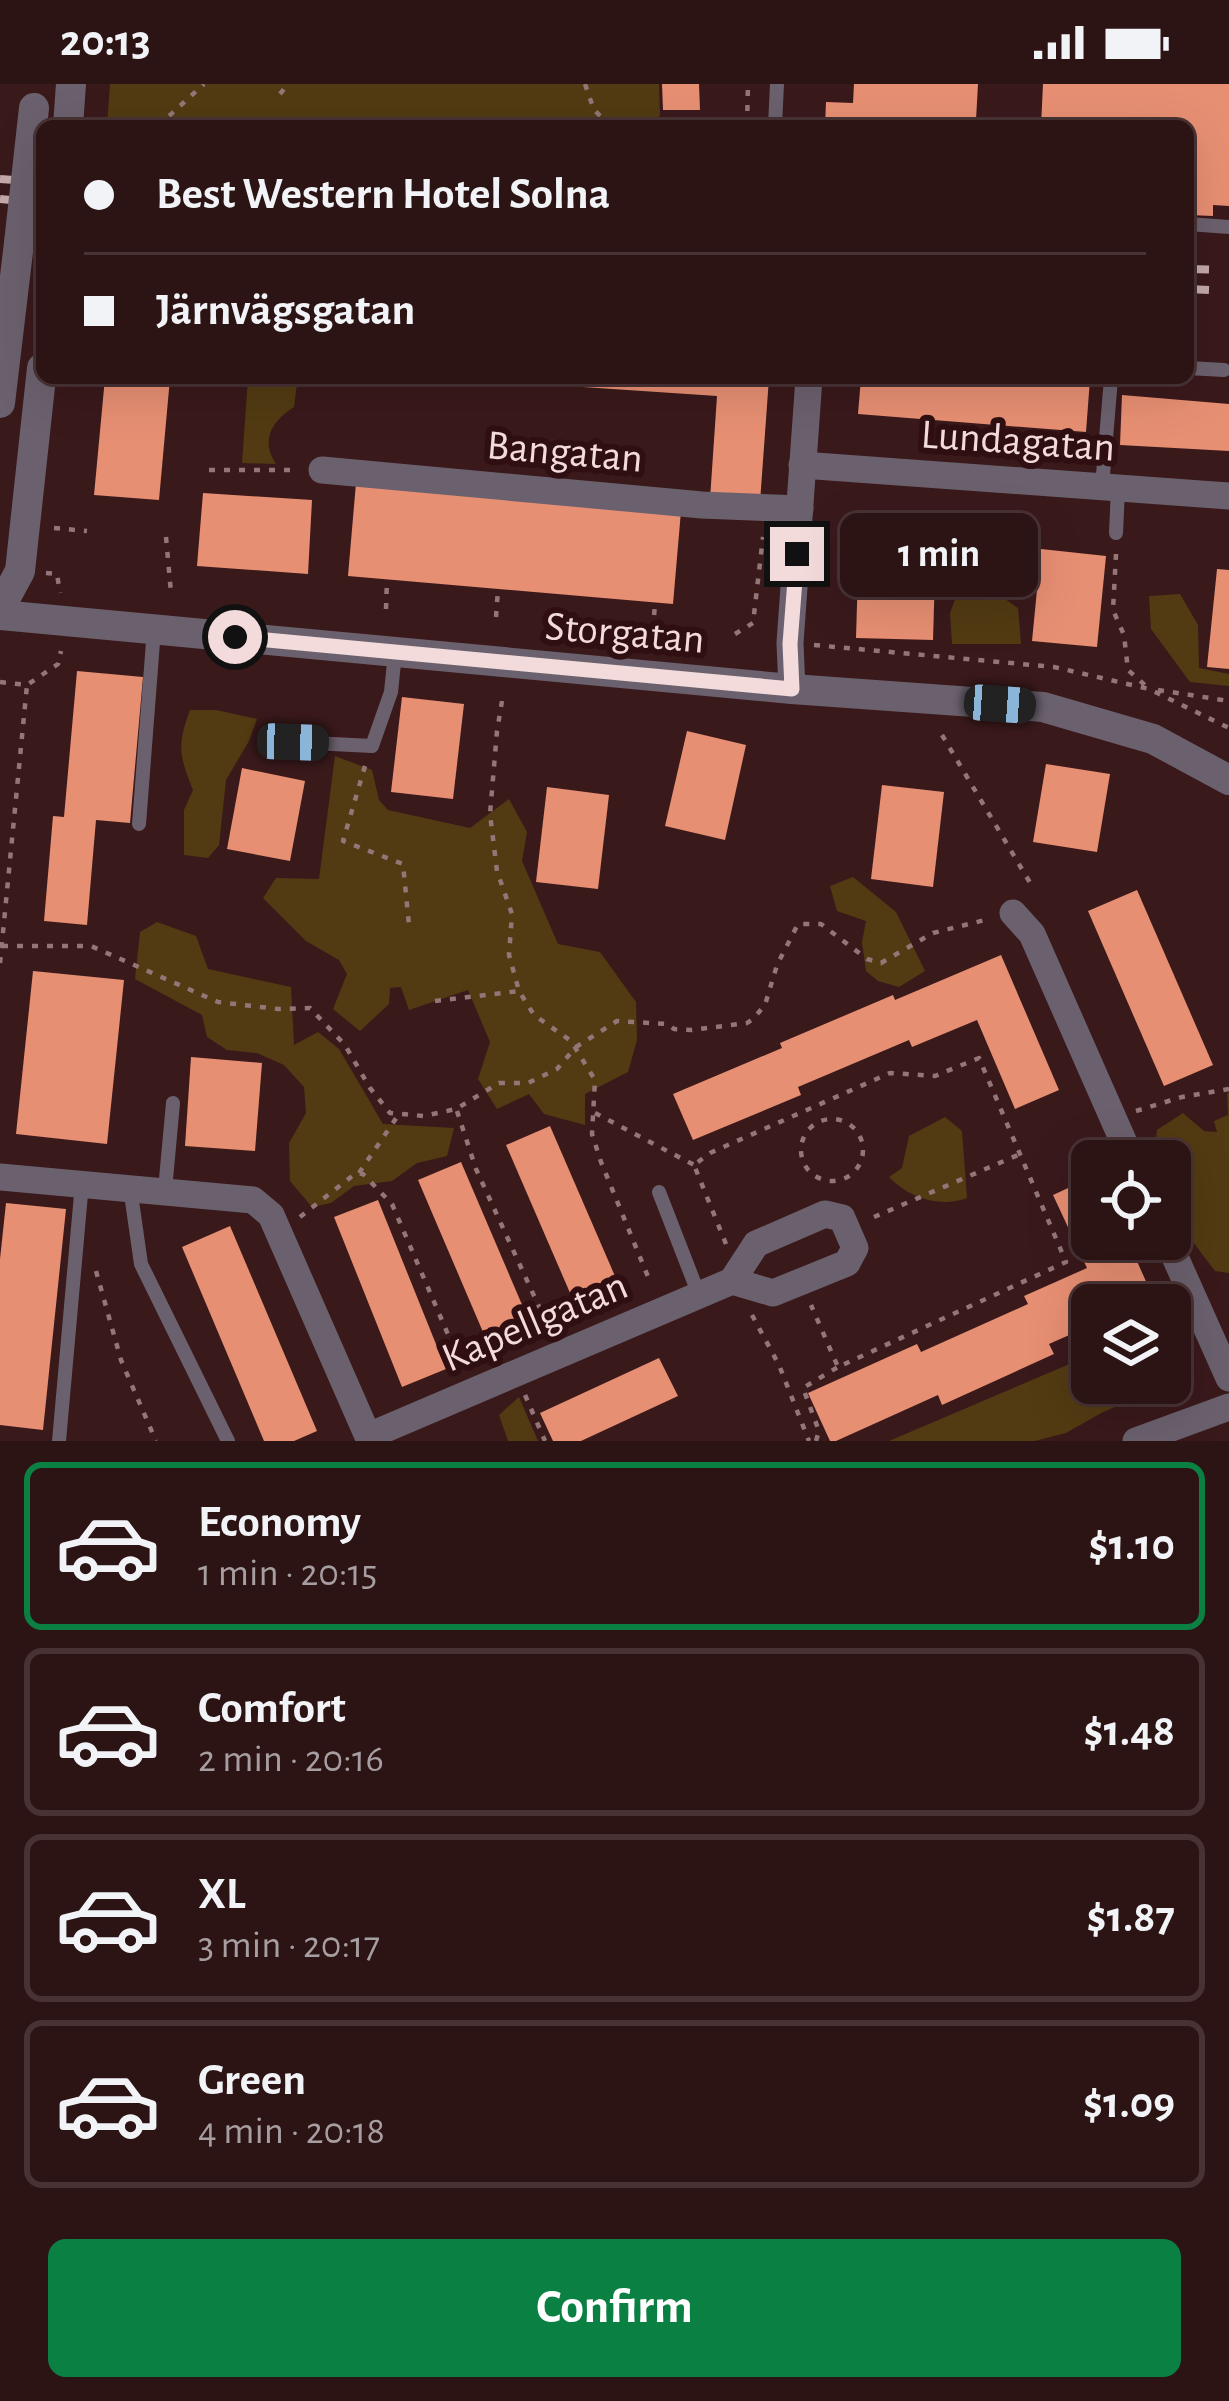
<!DOCTYPE html>
<html lang="en">
<head>
<meta charset="utf-8">
<style>
	:root { --surface:#2c1314; --page:#382022; --text:#f1f3f6; --muted:#a69ea0; --line:#483234; --accent:#0b8043 }
	body { margin:0; font-family:"Alegreya Sans",sans-serif; background:var(--page); color:var(--text); height:100vh; display:flex; flex-direction:column; font-size:45px; white-space:nowrap }
	* { box-sizing:border-box; margin:0 }
	p { font-size:39px; color:var(--muted) }
	.icon { flex:none; width:66px; height:66px; fill:none; stroke:currentColor; stroke-width:2; stroke-linecap:round; stroke-linejoin:round }
	.map { position:relative; height:1357px; overflow:hidden }
	.panel { display:flex; flex-direction:column; background:var(--surface); flex:1 }
	.panel>* { flex:none }
	.guide { position:absolute; left:36px; top:36px; width:1158px; height:264px; border-radius:18px; box-shadow:0 12px 48px #0002,0 0 0 3px var(--line); display:grid; align-content:center; height:264px; padding:0 48px; background:var(--surface) }
	.buttons { position:absolute; left:1071px; top:1056px; display:grid; gap:24px }
	.buttons a { display:grid; place-items:center; width:120px; height:120px; border-radius:18px; background:var(--surface); box-shadow:0 12px 48px #0002,0 0 0 3px var(--line); font-size:60px }
	.end { position:absolute; width:54px; height:54px; margin:-27px; border:15px solid #f3dbdb; background:#111; box-shadow:0 0 0 6px #111 }
	.from { border-radius:50% }
	.bubble { position:absolute; height:84px; border-radius:18px; background:var(--surface); box-shadow:0 12px 48px #0002,0 0 0 3px var(--line); font-size:39px; font-weight:600; line-height:84px; text-align:center }
	.car { position:absolute; width:36px; height:72px; margin:-36px -18px; border-radius:15px; box-shadow:0 0 9px 3px #0007; background:linear-gradient(#222 24%,#8ab4d8 0 40%,#222 0 76%,#8ab4d8 0 86%,#222 0) }
	.guide b { display:flex; align-items:center; gap:42px; height:114px; font-size:45px }
	.guide b+b { border-top:3px solid var(--line) }
	.guide i { width:30px; height:30px; background:var(--text) }
	ul { padding:21px 0 0; list-style:none }
	li { display:flex; align-items:center; gap:36px; height:168px; margin:0 24px 18px; padding:0 24px; border:6px solid var(--line); border-radius:18px }
	li div { flex:1 }
	li b { display:block; font-size:45px }
	li em { font-style:normal; font-weight:600 }
	li.active { border-color:var(--accent) }
	li>.icon { width:108px; height:108px; stroke-width:1.5 }
	.button { display:flex; gap:24px; margin-top:auto; padding:24px 48px }
	.button a { flex:1; height:138px; border-radius:18px; background:var(--accent); color:#fff; font-size:48px; font-weight:600; line-height:138px; text-align:center }
	.status { display:flex; justify-content:space-between; align-items:center; height:84px; padding:0 60px; background:var(--surface); direction:ltr }
	.status svg { height:33px; fill:currentColor }
	.map>svg:first-child { display:block }
</style>
</head>
<body>
<div class="status"><b>20:13</b><svg viewBox="0 0 49 12"><path d="M0 12V9h3v3zM5 12V6h3v6zM10 12V3h3v9zM15 12V0h3v12zM26 1h20v11H26zM47 4h2v5h-2z"/></svg></div>
<div class="map">
<svg width="1229" height="1357" viewBox="0 0 1229 1357">
	<rect width="100%" height="100%" fill="#3a191b"/>
	<g fill="#523b12">
		<path d="M110,0h549l1,31 -4,5 2,6h-551z"/>
		<path d="M248,294h46l3,5 -3,24c-22,14 -34,33 -18,57l-34,-1z"/>
		<path d="M989,504l29,20 3,36h-69l-2,-31 8,-22z"/>
		<path d="M1180,510l18,31 1,43 30,6v12l-39,-4 -39,-53 -2,-33z"/>
		<path d="M190,626h26l41,9 -8,22 -23,39 -7,65 -11,13 -24,-3v-45l9,-20c-14,-35 -16,-45 -3,-80z"/>
		<path d="M335,672l37,14 7,30 9,10 82,18 39,-29 18,33 -5,29 36,83 42,8 36,50 1,38 -9,32 -43,22v31l-41,-11 -15,-20 -32,15 -19,-30 12,-37 -22,-52 -59,20 -8,-23 -11,1 -1,16 -29,27 -27,-22 14,-35 -8,-14 -33,-19 -43,-43 13,-20 43,1z"/>
		<path d="M853,793l43,35 29,59 -26,16 -21,-6 -12,-10 -4,-29 4,-21 -29,-10 -7,-25z"/>
		<path d="M157,838l39,14 12,33 83,18 3,58 24,-13 21,17 44,75 71,4 -7,28 -30,7 -25,18 -38,5 -23,17 -19,4 -22,-26 -1,-38 17,-30 -2,-26 -20,-22 -27,-12 -30,-3 -20,-13 -5,-22 -67,-36 5,-47z"/>
		<path d="M1229,1008v181l-14,-2c-32,-43 -45,-54 -45,-110h-13l-2,-6 2,-25 26,-17 21,18 13,1 -3,-11 14,-6 -1,-21z"/>
		<path d="M945,1033l17,14 5,67c-27,10 -58,0 -78,-21l13,-9 7,-32z"/>
		<path d="M1092,1263v36h71l-1,4 -59,25 -37,21 -31,8h-146l183,-78z"/>
		<path d="M519,1313l19,44h-30l-9,-26z"/>
	</g>
	<g fill="#e78f73">
		<path d="M662,0h37l1,26h-37z"/>
		<path d="M854,0h124l-2,36 47,2v4h-198l1,-24 27,1z"/>
		<path d="M1043,0h186v122l-16,-1v11l-25,-1v-89h-147z"/>
		<path d="M105,294h65l-11,122 -65,-5z"/>
		<path d="M493,294h276l-9,124 -50,-3 7,-103 -224,-15z"/>
		<path d="M861,294l229,1 -4,53 -228,-18z"/>
		<path d="M1122,311l107,9v47l-109,-6z"/>
		<path d="M356,399l325,28 -8,93 -325,-28z"/>
		<path d="M203,409l109,7 -4,74 -111,-8z"/>
		<path d="M859,453l77,3 -3,100 -77,-2z"/>
		<path d="M1041,465l65,7 -9,91 -65,-6z"/>
		<path d="M1217,485l12,1v99l-22,-2z"/>
		<path d="M77,587l66,6 -13,146 -34,-3 -9,105 -43,-4 9,-105 11,1z"/>
		<path d="M402,613l62,7 -11,95 -62,-7z"/>
		<path d="M687,647l59,14 -21,95 -60,-14z"/>
		<path d="M1046,680l64,10 -13,78 -64,-10z"/>
		<path d="M242,684l63,13 -15,80 -63,-12z"/>
		<path d="M882,701l62,7 -11,95 -62,-8z"/>
		<path d="M547,703l62,8 -11,94 -62,-7z"/>
		<path d="M1137,806l76,175 -49,21 -76,-175z"/>
		<path d="M1001,871l58,135 -44,19 -38,-89 -65,27 -3,-7 -111,47 3,8 -108,45 -20,-46 109,-46 -2,-5 113,-48 2,5z"/>
		<path d="M33,887l91,9 -17,164 -91,-10z"/>
		<path d="M191,973l71,6 -7,88 -70,-5z"/>
		<path d="M550,1042l71,164 -44,19 -71,-164z"/>
		<path d="M461,1078l71,166 -43,18 -71,-166z"/>
		<path d="M1092,1093v62h35l26,58 -17,8h-44v20l-43,19 5,10 -112,51 -4,-10 -102,46h-6l-22,-48 109,-49 4,8 107,-48 -4,-8 63,-28 -34,-73z"/>
		<path d="M378,1116l68,169 -44,18 -68,-170z"/>
		<path d="M6,1119l60,6 -23,221 -43,-5v-166z"/>
		<path d="M230,1142l87,205 -23,10h-30l-82,-194z"/>
		<path d="M659,1274l19,38 -97,45h-28l-13,-28z"/>
	</g>
	<g fill="none" stroke-linecap="round" stroke-linejoin="round">
		<g stroke="#937778" stroke-width="4.5" stroke-dasharray="6 9" stroke-linecap="butt">
			<path d="M585,0l9,26 17,16"/>
			<path d="M280,10l8,-10"/>
			<path d="M158,42l46,-42"/>
			<path d="M747,42l1,-42"/>
			<path d="M209,386h86"/>
			<path d="M54,444l33,3"/>
			<path d="M166,453l5,56"/>
			<path d="M1116,470l-3,56 11,25 4,35 19,17"/>
			<path d="M46,489l11,1 3,19"/>
			<path d="M386,525l1,-30"/>
			<path d="M496,533l2,-28"/>
			<path d="M653,546l2,-27"/>
			<path d="M735,550l18,-11 10,-86"/>
			<path d="M814,561l240,22 95,22 80,39"/>
			<path d="M0,598l27,3 31,-21 3,-13"/>
			<path d="M1158,606l71,11"/>
			<path d="M502,617l-5,30 -7,83 7,57 15,43 -3,41 10,36 15,24 37,26 24,39 -3,54 9,28 50,122"/>
			<path d="M942,651l90,151 -2,3"/>
			<path d="M365,682l-22,75 60,23 6,61"/>
			<path d="M2,862h89l127,56 60,7 32,-1 35,37 25,43 20,25 34,3 32,-7 43,-26h29l29,-14 19,-22 41,-26 51,3 6,5 18,1 55,-7 6,-4 12,-14 12,-40 21,-41h23l46,35 14,4 52,-30 56,-14"/>
			<path d="M0,879l27,-278"/>
			<path d="M435,917l84,-10"/>
			<path d="M457,1027l19,58 70,153 11,2"/>
			<path d="M1136,1027l46,-14 47,-8"/>
			<path d="M595,1029l99,52"/>
			<circle cx="832" cy="1066" r="31"/>
			<path d="M359,1089l40,-59"/>
			<path d="M300,1133l56,-44 7,1 29,30 67,156 9,3"/>
			<path d="M874,1133l144,-62"/>
			<path d="M726,1160l-32,-79 16,-12 180,-80 45,3 44,-18 87,204 -228,105 -27,-62"/>
			<path d="M96,1187l25,89 35,81"/>
			<path d="M752,1231l27,50 30,76"/>
			<path d="M525,1311l20,46"/>
			<path d="M816,1357l3,-10 -16,-43 35,-21"/>
		</g>
		<g stroke="#6b616e" stroke-width="14">
			<path d="M775,42l2,-42"/>
			<path d="M1188,140l41,3"/>
			<path d="M1188,284l36,2"/>
			<path d="M1102,403l9,-109"/>
			<path d="M1116,449l2,-45"/>
			<path d="M293,658l79,4 19,-54 4,-39"/>
			<path d="M139,740l15,-195"/>
			<path d="M130,1103l11,77 87,177"/>
			<path d="M165,1106l8,-87"/>
			<path d="M659,1108l40,103"/>
			<path d="M59,1357l23,-258"/>
		</g>
		<g stroke="#6b616e" stroke-width="27">
			<path d="M802,381l427,31"/>
			<path d="M322,386l380,35 98,4"/>
			<path d="M792,605l-2,-46 19,-265"/>
			<path d="M1013,829l19,21 100,227"/>
			<path d="M0,1093l253,23 18,15 99,226"/>
			<path d="M1167,1155l62,139"/>
			<path d="M369,1352l363,-155 24,-37 69,-30 17,4 13,30 -8,15 -74,30 -41,-12"/>
			<path d="M1136,1357l93,-34"/>
		</g>
		<g stroke="#6b616e" stroke-width="30">
			<path d="M68,42l3,-42"/>
			<path d="M0,319l19,-160"/>
			<path d="M0,524l20,-37 22,-203"/>
			<path d="M0,531l792,74 251,18 110,32 76,41"/>
		</g>
		<g stroke="#c4a9aa" stroke-width="8" stroke-dasharray="21 21" stroke-linecap="butt">
			<path d="M0,95l42,3"/>
			<path d="M0,115l42,4"/>
			<path d="M1188,185l41,1"/>
			<path d="M1188,205l41,2"/>
		</g>
		<path stroke="#6b616e" stroke-width="30" d="M19,159l15,-135"/>
	</g>
	<g fill="none" stroke-linecap="round" stroke-linejoin="round">
		<path stroke="#f3dbdb" stroke-width="15" d="M235,553l557,52 -2,-45 7,-90"/>
	</g>
	<g text-anchor="middle" stroke-width="12" stroke-linejoin="round" paint-order="stroke">
		<g font-size="42" fill="#f3dbdb" stroke="#2f0f11">
			<text transform="translate(1018 355) rotate(4)" y="15">Lundagatan</text>
			<text transform="translate(565 366) rotate(5)" y="15">Bangatan</text>
			<text transform="translate(625 547) rotate(5)" y="15">Storgatan</text>
			<text transform="translate(534 1236) rotate(-23)" y="15">Kapellgatan</text>
		</g>
	</g>
</svg>
<div class="buttons">
<a><svg class="icon" aria-label="locate" viewBox="0 0 24 24"><circle cx="12" cy="12" r="6"/><path d="M12 2v4M12 18v4M2 12h4M18 12h4"/></svg></a>
<a><svg class="icon" aria-label="layers" viewBox="0 0 24 24"><path d="M12 4l9 5-9 5-9-5zM3 14l9 5 9-5"/></svg></a>
</div>
<i class="end from" style="left:235px;top:553px"></i>
<i class="end" style="left:797px;top:470px"></i>
<div class="bubble" style="left:840px;top:429px;width:198px">1 min</div>
<i class="car" style="left:1000px;top:620px;rotate:94deg"></i>
<i class="car" style="left:293px;top:658px;rotate:92deg"></i>
<div class="guide">
<b><i class="from"></i>Best Western Hotel Solna</b>
<b><i></i>Järnvägsgatan</b>
</div>
</div>
<section class="panel">
<ul>
<li class="active"><svg class="icon" aria-label="car" viewBox="0 0 24 24"><path d="M5 17H2v-5l4-1 3-4h7l3 4 3 1v5h-3M9 17h6M6 11h13"/><circle cx="7" cy="17" r="2"/><circle cx="17" cy="17" r="2"/></svg><div><b>Economy</b><p>1 min · 20:15</p></div><em>$1.10</em></li>
<li><svg class="icon" aria-label="car" viewBox="0 0 24 24"><path d="M5 17H2v-5l4-1 3-4h7l3 4 3 1v5h-3M9 17h6M6 11h13"/><circle cx="7" cy="17" r="2"/><circle cx="17" cy="17" r="2"/></svg><div><b>Comfort</b><p>2 min · 20:16</p></div><em>$1.48</em></li>
<li><svg class="icon" aria-label="car" viewBox="0 0 24 24"><path d="M5 17H2v-5l4-1 3-4h7l3 4 3 1v5h-3M9 17h6M6 11h13"/><circle cx="7" cy="17" r="2"/><circle cx="17" cy="17" r="2"/></svg><div><b>XL</b><p>3 min · 20:17</p></div><em>$1.87</em></li>
<li><svg class="icon" aria-label="car" viewBox="0 0 24 24"><path d="M5 17H2v-5l4-1 3-4h7l3 4 3 1v5h-3M9 17h6M6 11h13"/><circle cx="7" cy="17" r="2"/><circle cx="17" cy="17" r="2"/></svg><div><b>Green</b><p>4 min · 20:18</p></div><em>$1.09</em></li>
</ul>
<div class="button"><a>Confirm</a></div>
</section>
</body>
</html>
